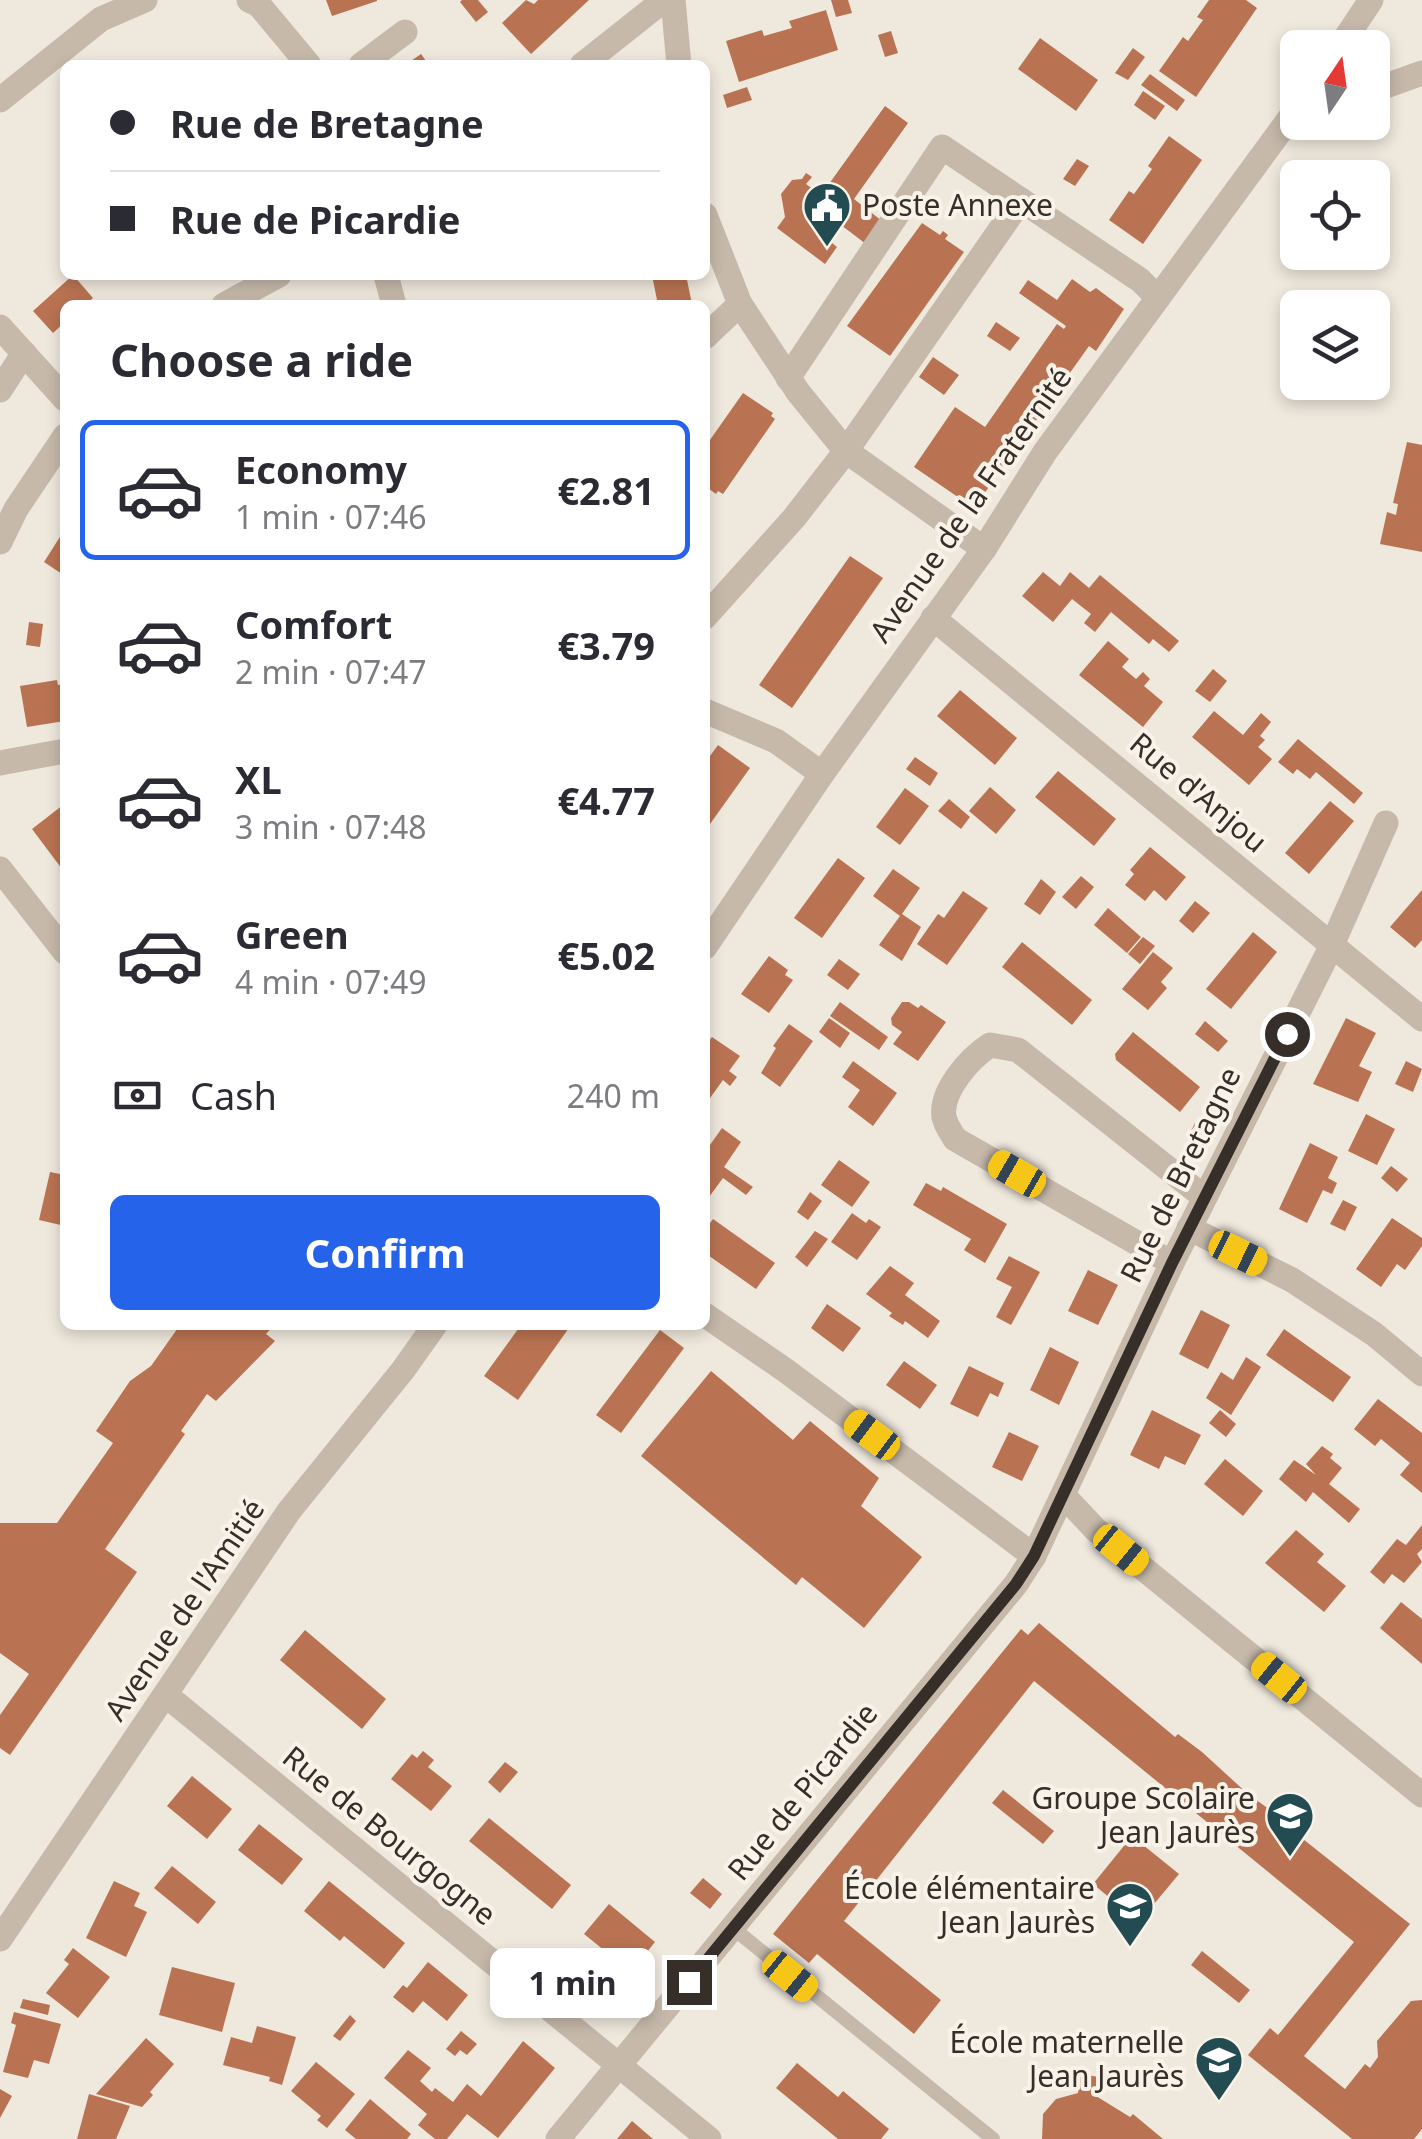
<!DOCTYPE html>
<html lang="en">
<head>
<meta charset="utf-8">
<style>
	:root { --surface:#fff; --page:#f2f2f3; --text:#2b2b33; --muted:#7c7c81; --line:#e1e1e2; --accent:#2563eb }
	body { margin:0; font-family:"Noto Sans",sans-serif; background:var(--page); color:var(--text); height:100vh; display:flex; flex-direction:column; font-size:38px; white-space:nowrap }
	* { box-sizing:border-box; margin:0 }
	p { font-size:32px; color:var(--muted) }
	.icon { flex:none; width:55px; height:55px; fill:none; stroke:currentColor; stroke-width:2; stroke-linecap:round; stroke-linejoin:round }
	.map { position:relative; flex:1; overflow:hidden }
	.details { position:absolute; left:60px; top:300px; width:650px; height:1030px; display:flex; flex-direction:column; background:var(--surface); border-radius:15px; box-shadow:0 5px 15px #0003 }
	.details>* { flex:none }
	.hud { position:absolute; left:60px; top:60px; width:650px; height:220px; border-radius:15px; box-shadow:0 5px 15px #0003; display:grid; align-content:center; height:220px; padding:0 50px; background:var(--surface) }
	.needle { width:65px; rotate:13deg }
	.buttons { position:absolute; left:1280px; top:30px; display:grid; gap:20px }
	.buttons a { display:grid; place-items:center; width:110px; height:110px; border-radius:15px; background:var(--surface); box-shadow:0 5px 15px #0003; font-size:50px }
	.end { position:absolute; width:45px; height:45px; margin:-22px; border:12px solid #352e29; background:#fff; box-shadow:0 0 0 5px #fff }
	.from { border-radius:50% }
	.bubble { position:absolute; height:70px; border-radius:15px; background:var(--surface); box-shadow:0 5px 15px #0003; font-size:32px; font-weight:700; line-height:70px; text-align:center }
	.car { position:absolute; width:30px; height:60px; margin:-30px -15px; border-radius:12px; box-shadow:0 0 8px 2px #0007; background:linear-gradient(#f5c518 24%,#345 0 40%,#f5c518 0 76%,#345 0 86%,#f5c518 0) }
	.hud b { display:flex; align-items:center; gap:35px; height:95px; font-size:38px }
	.hud b+b { border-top:2px solid var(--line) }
	.hud i { width:25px; height:25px; background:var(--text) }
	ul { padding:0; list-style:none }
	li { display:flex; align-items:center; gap:30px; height:140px; margin:0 20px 15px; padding:0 30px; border:5px solid transparent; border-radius:15px }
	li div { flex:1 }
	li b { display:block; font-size:38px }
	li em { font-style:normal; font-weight:700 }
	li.selected { border-color:var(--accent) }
	li>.icon { width:90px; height:90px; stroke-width:1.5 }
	h2 { padding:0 50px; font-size:45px; line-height:120px }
	.pay { display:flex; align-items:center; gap:25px; height:110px; padding:0 50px; font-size:38px }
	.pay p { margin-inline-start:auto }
	.action { display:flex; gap:20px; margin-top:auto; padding:20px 50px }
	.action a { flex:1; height:115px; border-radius:15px; background:var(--accent); color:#fff; font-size:40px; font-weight:700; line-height:115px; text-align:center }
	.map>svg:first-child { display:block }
</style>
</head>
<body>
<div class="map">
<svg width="1422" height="2139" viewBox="0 0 1422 2139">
	<rect width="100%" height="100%" fill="#efe8dd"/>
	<g fill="#b97352">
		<path d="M326,0h51v1l-45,15z"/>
		<path d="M462,0h16l10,12 -12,10 -16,-20z"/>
		<path d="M526,0l8,4 4,-4h51l-58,54 -29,-31z"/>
		<path d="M831,0h17l4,13 -16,4z"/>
		<path d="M1209,0h37l11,8 -61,89 -37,-26 24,-34 5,4 15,-21 -6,-3z"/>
		<path d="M826,10l12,40 -99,32 -13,-41 36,-11 2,6 28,-8 -3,-7z"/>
		<path d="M891,31l7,22 -13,4 -7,-22z"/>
		<path d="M1040,38l58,42 -22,31 -58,-42z"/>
		<path d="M1133,48l12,9 -17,23 -13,-7z"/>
		<path d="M421,54l8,11h-19l-2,-2z"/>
		<path d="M1150,74l35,26 -8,11 -36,-26z"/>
		<path d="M747,87l5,13 -25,8 -4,-13z"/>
		<path d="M1143,91l22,15 -10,14 -21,-15z"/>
		<path d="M885,106l23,17 -54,76 28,22 -16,23 -29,-22 -11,16 11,9 -12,17 -48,-36 8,-11 -4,-23 11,-14 10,-1 4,-6 6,4 -6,7 15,11z"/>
		<path d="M1169,136l33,24 -59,84 -34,-24 20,-29 5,3 18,-25 -4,-3z"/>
		<path d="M1077,159l12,7 -14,20 -12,-7z"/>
		<path d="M922,223l18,12 3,-4 5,4 -3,4 19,13 -74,104 -43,-30z"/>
		<path d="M73,275l20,23 -8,7h-20v17l-12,11 -20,-22z"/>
		<path d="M652,275h34l6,29 -34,1z"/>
		<path d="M1072,279l18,13 6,-4 28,21 -28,42 -7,-5 -115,162 -60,-41 41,-60 30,20 72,-103 7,5 2,-3 -47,-33 9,-13 29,20z"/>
		<path d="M996,322l24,16 -10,13 -23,-15z"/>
		<path d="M933,357l26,18 -15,20 -25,-18z"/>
		<path d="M743,393l30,20 -2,3 4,3 -52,75 -5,-3 -2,3 -11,-8v-39z"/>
		<path d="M1407,442l15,3v107l-42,-8 7,-32 9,3 2,-11 -5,-1z"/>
		<path d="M65,529v47l-21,-14z"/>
		<path d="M850,556l33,22 -91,130 -33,-23z"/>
		<path d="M1043,572l17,14 10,-14 19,16 11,-13 79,66 -10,11 -16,-13 -4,5 -38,-32 -16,20 -11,-9 7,-9 -19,-15 -19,23 -31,-26z"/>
		<path d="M29,622l14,2 -3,23 -14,-2z"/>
		<path d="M1108,641l21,18 -7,8 14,12 7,-7 7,7 -6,7 19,16 -20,25 -64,-52z"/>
		<path d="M1213,669l14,12 -17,21 -15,-11z"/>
		<path d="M57,680l1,5 7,-1v37l-38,6 -7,-41z"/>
		<path d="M960,690l57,48 -22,27 -58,-49z"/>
		<path d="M1214,711l29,24 18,-22 10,9 -11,14 5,4 -7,7 14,12 -23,26 -57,-48z"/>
		<path d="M1298,739l65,54 -9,11 -38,-32 -6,7 -13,-10 -4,5 -15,-12z"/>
		<path d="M718,745l32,23 -45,63v-68z"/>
		<path d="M915,757l23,16 -8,13 -24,-17z"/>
		<path d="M1058,771l58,48 -22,27 -59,-49z"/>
		<path d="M990,787l26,23 -20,24 -27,-23z"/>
		<path d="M905,788l24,18 -29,39 -24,-18z"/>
		<path d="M949,799l21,18 -9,12 -23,-18z"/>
		<path d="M1330,801l24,20 -45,53 -24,-21z"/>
		<path d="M63,805l2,2v66l-33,-44z"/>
		<path d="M1150,847l36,30 -20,24 -12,-11 -9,11 -20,-16 9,-11 -4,-4z"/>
		<path d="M838,858l27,20 -43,60 -28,-20z"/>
		<path d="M893,869l27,19 -18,26 19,13 -19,34 -23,-16 21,-29 -27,-20z"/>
		<path d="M1081,876l13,11 -18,22 -14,-12z"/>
		<path d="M1041,879l15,13 -16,23 -16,-11z"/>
		<path d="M1422,890v50l-7,8 -25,-21z"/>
		<path d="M963,891l25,17 -41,57 -30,-21 21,-30 6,4z"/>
		<path d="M1195,901l15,12 -17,20 -14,-12z"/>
		<path d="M1108,908l33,29 -14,16 -33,-28z"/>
		<path d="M1253,932l24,20 -46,57 -25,-20z"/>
		<path d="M1143,937l12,9 -15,18 -12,-10z"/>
		<path d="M1022,942l70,58 -20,25 -70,-58z"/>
		<path d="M1153,952l20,16 -12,14 6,6 -19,22 -26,-21z"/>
		<path d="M769,956l19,14 -3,5 8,5 -24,33 -28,-19z"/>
		<path d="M839,959l21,15 -12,16 -21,-15z"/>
		<path d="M840,1002l48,35 -9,13 -49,-34z"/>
		<path d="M902,1002h7l9,6 3,-3 25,17 -28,39 -25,-17 9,-12 -10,-7 -1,-7z"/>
		<path d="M829,1018l21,15 -10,15 -21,-16z"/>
		<path d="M1346,1018l30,15 -17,33 13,6 -14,30 -45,-18z"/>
		<path d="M1205,1021l23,20 -10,11 -23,-18z"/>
		<path d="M789,1024l24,17 -33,46 -19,-14 15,-25 -3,-2z"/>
		<path d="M1133,1032l67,55 -20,25 -64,-52 -1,-6z"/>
		<path d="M712,1037l28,19 -11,15 8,6 -7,9 -7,-6 -18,25v-59z"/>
		<path d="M853,1061l44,32 -24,33 -25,-19 12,-17 -18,-13z"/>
		<path d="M1406,1061l16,8 -9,23 -18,-8z"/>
		<path d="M1366,1114l29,15 -18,36 -29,-14z"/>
		<path d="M1195,1123l11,5 -4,9 -11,-6z"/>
		<path d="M722,1128l19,14 -17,25 29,20 -7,8 -23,-17 -14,19 -4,-2v-43z"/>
		<path d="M1310,1143l28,14 -10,21 9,5 -5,11 -9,-4 -16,33 -28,-14z"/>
		<path d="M839,1160l31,22 -18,25 -31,-22z"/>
		<path d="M1391,1166l17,13 -11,13 -16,-14z"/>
		<path d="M50,1172l15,3v51l-26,-6z"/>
		<path d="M926,1183l15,8 2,-4 64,37 -22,39 -21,-13 7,-11 -58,-34z"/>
		<path d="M810,1192l12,9 -14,19 -11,-8z"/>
		<path d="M1343,1200l14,7 -12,24 -15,-7z"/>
		<path d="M852,1213l14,10 3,-4 12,8 -24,33 -26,-18z"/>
		<path d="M1392,1218l30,20v8l-17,24 -8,-6 -16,23 -25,-18z"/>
		<path d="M713,1219l62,44 -19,26 -51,-36v-23z"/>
		<path d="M815,1231l13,8 -21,28 -12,-10z"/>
		<path d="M1009,1256l31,16 -29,53 -15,-8 16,-30 -16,-8z"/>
		<path d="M890,1266l24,17 -9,12 35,26 -12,17 -23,-17 -2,4 -14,-9 3,-3 -26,-19z"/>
		<path d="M1088,1270l30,15 -20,40 -30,-14z"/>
		<path d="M827,1304l34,24 -18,24 -32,-24z"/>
		<path d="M1201,1310l29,15 -22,44 -29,-15z"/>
		<path d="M180,1325h94l-8,9 9,7 -59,60 -9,-7 -26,37 4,3 -80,115 32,23 -127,183 -10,-7v-33l29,-41 -29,-21v-130h57l56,-80 -17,-12 34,-50 21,-15z"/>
		<path d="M521,1325h50l-53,75 -34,-24z"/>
		<path d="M1284,1329l67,48 -18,25 -67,-47z"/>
		<path d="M660,1330l24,18 -63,85 -25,-18z"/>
		<path d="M1050,1347l29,15 -20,43 -29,-15z"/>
		<path d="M1246,1357l15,10 -30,48 -25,-17 15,-26 12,8z"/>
		<path d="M904,1361l33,24 -17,24 -34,-24z"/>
		<path d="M969,1366l35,17 -6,14 -8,-4 -12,24 -28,-13z"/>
		<path d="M711,1371l82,69 17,-19 69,57 -18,28 61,51 -58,71 -62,-51 -6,8 -155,-129z"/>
		<path d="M1378,1399l44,34v60l-22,-18 10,-12 -29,-24 -6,7 -21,-17z"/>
		<path d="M1152,1410l49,25 -16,30 -20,-9 -6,13 -29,-14z"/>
		<path d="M1220,1410l16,14 -10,13 -17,-14z"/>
		<path d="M1009,1432l30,14 -17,35 -30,-14z"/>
		<path d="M1322,1446l11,8 -3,4 12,10 -13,16 31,25 -11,14 -36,-31 -7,10 -27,-23 15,-19 22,15 -10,-11z"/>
		<path d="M1225,1459l38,32 -20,25 -39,-32z"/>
		<path d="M1422,1525v24l-5,5 5,8 -18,21 -12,-9 -8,10 -14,-12 27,-33 9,6z"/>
		<path d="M1296,1530l28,24 -7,8 29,24 -22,26 -59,-49z"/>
		<path d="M1401,1602l21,17v45l-42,-36z"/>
		<path d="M1039,1623l136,114 3,-3 24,18 46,42 28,20 -2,2 136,108 -106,132 41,33 20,-25 5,4 8,-11 -1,-16 34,-40 11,-1v129l-8,10h-62l-104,-84 22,-27 8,7 76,-93 -320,-261 -190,240 97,79 -27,34 -97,-80 -8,9 -36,-29 248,-305 7,6z"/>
		<path d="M305,1630l81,69 -24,30 -82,-69z"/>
		<path d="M423,1751l11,9 -6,7 24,19 -21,25 -40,-32 21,-25 5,4z"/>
		<path d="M505,1762l13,10 -18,21 -12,-11z"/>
		<path d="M192,1776l40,33 -25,30 -40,-33z"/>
		<path d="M1003,1790l51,41 -11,13 -51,-41z"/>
		<path d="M489,1818l82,67 -19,24 -83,-68z"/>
		<path d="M259,1824l44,35 -21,26 -44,-35z"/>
		<path d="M1132,1836l47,38 -40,48 -46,-38z"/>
		<path d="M172,1866l44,36 -18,22 -44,-36z"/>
		<path d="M703,1878l19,16 -12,15 -20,-16z"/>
		<path d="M114,1881l26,12 -6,13 13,6 -21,45 -40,-19z"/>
		<path d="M329,1881l76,62 -21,26 -40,-33 -4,5 -36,-30z"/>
		<path d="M609,1904l46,38 -24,30 -47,-38z"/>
		<path d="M73,1948l37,29 -32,41 -32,-25 23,-29 -5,-4z"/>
		<path d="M1202,1951l48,39 -11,13 -48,-38z"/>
		<path d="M428,1962l40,33 -21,26 -24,-20 -10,12 -20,-16 10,-12 4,3z"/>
		<path d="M172,1967l63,16 -13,49 -63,-17z"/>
		<path d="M23,1999l27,6 -2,10 -28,-7z"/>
		<path d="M14,2012l47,12 -12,40 -15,-4 -6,18 -25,-6 13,-47 -5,-2z"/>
		<path d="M350,2015l6,6 -16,20 -7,-5z"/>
		<path d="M257,2026l39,11 -14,48 -13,-4 1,-4 -47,-12 8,-28 21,6z"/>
		<path d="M461,2031l16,13 -10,11 -7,-5 -5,6 -9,-7z"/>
		<path d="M146,2038l28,26 -24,28 3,3 -11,12 -46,-13z"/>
		<path d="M523,2041l32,27 -57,70 -31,-24 -20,25h-12l-17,-14 9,-11 -43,-36 24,-28 23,18 -11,13 12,11 3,-4 18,14 14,-18 14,12z"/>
		<path d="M316,2062l39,32 -28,34 -10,-8 4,-4 -30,-25z"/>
		<path d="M797,2063l41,34 5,-6 46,38 -8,10h-43l-62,-51z"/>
		<path d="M1080,2074l19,3 -3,19 34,21 3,-3 30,25h-121l1,-25 13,-15 22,-6z"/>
		<path d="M0,2089l12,7 -12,22z"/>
		<path d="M89,2094l41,12 -14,33h-39z"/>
		<path d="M370,2099l41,35 -4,5h-51l-11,-9z"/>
		<path d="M632,2121l21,18h-36z"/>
	</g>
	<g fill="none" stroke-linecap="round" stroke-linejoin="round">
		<path stroke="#c6b9aa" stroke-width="14" d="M733,1928l260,211"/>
		<g stroke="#c6b9aa" stroke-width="25">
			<path d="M249,0l10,5 50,60"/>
			<path d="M673,0l6,65"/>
			<path d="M1339,48l32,-48"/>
			<path d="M361,65l44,-33"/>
			<path d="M582,65l82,-65"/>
			<path d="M1372,91l50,-18"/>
			<path d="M0,100l101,-81 44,-19"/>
			<path d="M705,215l35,89 58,88 48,59 138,98"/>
			<path d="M386,275l8,30"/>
			<path d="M224,305l55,-30"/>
			<path d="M0,327l65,72"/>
			<path d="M705,337l35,-33"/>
			<path d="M788,378l154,-231 198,133 18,18"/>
			<path d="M0,390l24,-37"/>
			<path d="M0,542l16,-33 49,-73"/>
			<path d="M705,617l89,-99 52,-67 175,-251"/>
			<path d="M933,618l489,401"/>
			<path d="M705,711l71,30 46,33"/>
			<path d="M0,763l65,-12"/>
			<path d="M0,869l65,83"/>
			<path d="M705,947l117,-173 162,-225 61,-97 253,-345"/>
			<path d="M1189,1228l103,52 82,54 48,40"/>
			<path d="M1172,1263l-217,-124c-4,-7 -9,-13 -11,-22 -4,-26 26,-59 46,-72l28,5 186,147"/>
			<path d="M705,1315l80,55 249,186"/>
			<path d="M1064,1496l32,34 326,265"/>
			<path d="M167,1696l542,443"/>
			<path d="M558,2139l458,-555 18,-28 138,-293 160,-318 54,-122"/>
		</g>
		<path stroke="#c6b9aa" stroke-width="25" d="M0,1939l289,-428 114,-141 32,-45"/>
	</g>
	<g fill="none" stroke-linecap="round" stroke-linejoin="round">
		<path stroke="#352e29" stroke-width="12" d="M689,1982l327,-398 18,-28 138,-293 115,-229"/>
	</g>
	<defs>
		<g id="civic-pin" transform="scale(2.5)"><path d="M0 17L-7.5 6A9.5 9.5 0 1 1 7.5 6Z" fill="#234b52" stroke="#f8f2e9"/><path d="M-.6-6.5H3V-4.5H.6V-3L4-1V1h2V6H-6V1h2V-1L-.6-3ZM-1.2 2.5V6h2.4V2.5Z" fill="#fff"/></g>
		<g id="school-pin" transform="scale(2.5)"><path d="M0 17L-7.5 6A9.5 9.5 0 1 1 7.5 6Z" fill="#234b52" stroke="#f8f2e9"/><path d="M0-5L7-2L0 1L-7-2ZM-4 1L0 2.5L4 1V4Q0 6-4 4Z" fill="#fff"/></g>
	</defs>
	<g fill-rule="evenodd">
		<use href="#civic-pin" x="827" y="206"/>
		<use href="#school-pin" x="1290" y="1816"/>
		<use href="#school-pin" x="1130" y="1906"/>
		<use href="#school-pin" x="1219" y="2060"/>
	</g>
	<g text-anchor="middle" stroke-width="8" stroke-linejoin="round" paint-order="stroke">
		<g font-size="30" fill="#352e29" stroke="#f8f2e9" text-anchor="end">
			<text x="862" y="216" text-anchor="start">Poste Annexe</text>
			<text x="1255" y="1809">Groupe Scolaire<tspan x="1255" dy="34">Jean Jaurès</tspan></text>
			<text x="1095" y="1899">École élémentaire<tspan x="1095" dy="34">Jean Jaurès</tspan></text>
			<text x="1184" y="2053">École maternelle<tspan x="1184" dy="34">Jean Jaurès</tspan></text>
		</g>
		<g font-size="30" fill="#352e29" stroke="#f8f2e9">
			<text transform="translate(971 505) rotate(-55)" y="10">Avenue de la Fraternité</text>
			<text transform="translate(1198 793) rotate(40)" y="10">Rue d'Anjou</text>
			<text transform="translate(1181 1175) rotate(-64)" y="10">Rue de Bretagne</text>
			<text transform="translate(185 1610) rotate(-56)" y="10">Avenue de l'Amitié</text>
			<text transform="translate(803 1792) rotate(-51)" y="10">Rue de Picardie</text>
			<text transform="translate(389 1836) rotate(39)" y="10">Rue de Bourgogne</text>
		</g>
	</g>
</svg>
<div class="buttons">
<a><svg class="needle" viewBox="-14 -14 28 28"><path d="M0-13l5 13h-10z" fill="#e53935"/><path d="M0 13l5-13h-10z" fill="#7c7c81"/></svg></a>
<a><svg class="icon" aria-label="locate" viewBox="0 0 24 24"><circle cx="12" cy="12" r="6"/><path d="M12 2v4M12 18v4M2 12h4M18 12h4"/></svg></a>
<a><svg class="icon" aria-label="layers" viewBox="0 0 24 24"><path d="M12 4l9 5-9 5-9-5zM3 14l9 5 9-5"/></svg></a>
</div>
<i class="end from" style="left:1287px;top:1034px"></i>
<i class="end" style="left:689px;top:1982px"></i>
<div class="bubble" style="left:490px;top:1948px;width:165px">1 min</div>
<i class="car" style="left:1017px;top:1174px;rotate:300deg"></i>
<i class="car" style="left:1238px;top:1253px;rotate:116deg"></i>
<i class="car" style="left:872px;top:1435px;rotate:307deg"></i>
<i class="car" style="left:1121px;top:1550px;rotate:129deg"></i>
<i class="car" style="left:1279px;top:1678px;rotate:309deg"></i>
<i class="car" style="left:790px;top:1976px;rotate:129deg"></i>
<div class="hud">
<b><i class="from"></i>Rue de Bretagne</b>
<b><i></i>Rue de Picardie</b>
</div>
<section class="details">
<h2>Choose a ride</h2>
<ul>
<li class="selected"><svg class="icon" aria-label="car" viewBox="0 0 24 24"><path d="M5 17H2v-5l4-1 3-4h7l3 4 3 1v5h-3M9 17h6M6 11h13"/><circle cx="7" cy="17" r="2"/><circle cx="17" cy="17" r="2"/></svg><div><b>Economy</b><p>1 min · 07:46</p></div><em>€2.81</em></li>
<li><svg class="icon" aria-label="car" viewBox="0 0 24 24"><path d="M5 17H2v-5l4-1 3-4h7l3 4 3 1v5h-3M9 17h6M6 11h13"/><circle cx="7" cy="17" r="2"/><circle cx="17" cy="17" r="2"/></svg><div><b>Comfort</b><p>2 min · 07:47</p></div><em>€3.79</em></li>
<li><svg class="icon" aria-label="car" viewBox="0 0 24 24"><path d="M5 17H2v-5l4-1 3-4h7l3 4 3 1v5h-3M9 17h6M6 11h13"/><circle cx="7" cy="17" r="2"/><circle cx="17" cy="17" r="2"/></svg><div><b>XL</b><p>3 min · 07:48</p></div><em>€4.77</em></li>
<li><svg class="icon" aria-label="car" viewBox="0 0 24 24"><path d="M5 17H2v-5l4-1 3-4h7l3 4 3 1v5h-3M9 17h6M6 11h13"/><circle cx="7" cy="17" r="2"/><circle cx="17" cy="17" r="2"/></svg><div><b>Green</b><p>4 min · 07:49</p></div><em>€5.02</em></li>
</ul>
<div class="pay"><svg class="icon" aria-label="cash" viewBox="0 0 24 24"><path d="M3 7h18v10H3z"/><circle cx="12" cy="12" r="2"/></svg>Cash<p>240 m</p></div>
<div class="action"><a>Confirm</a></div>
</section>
</div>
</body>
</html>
